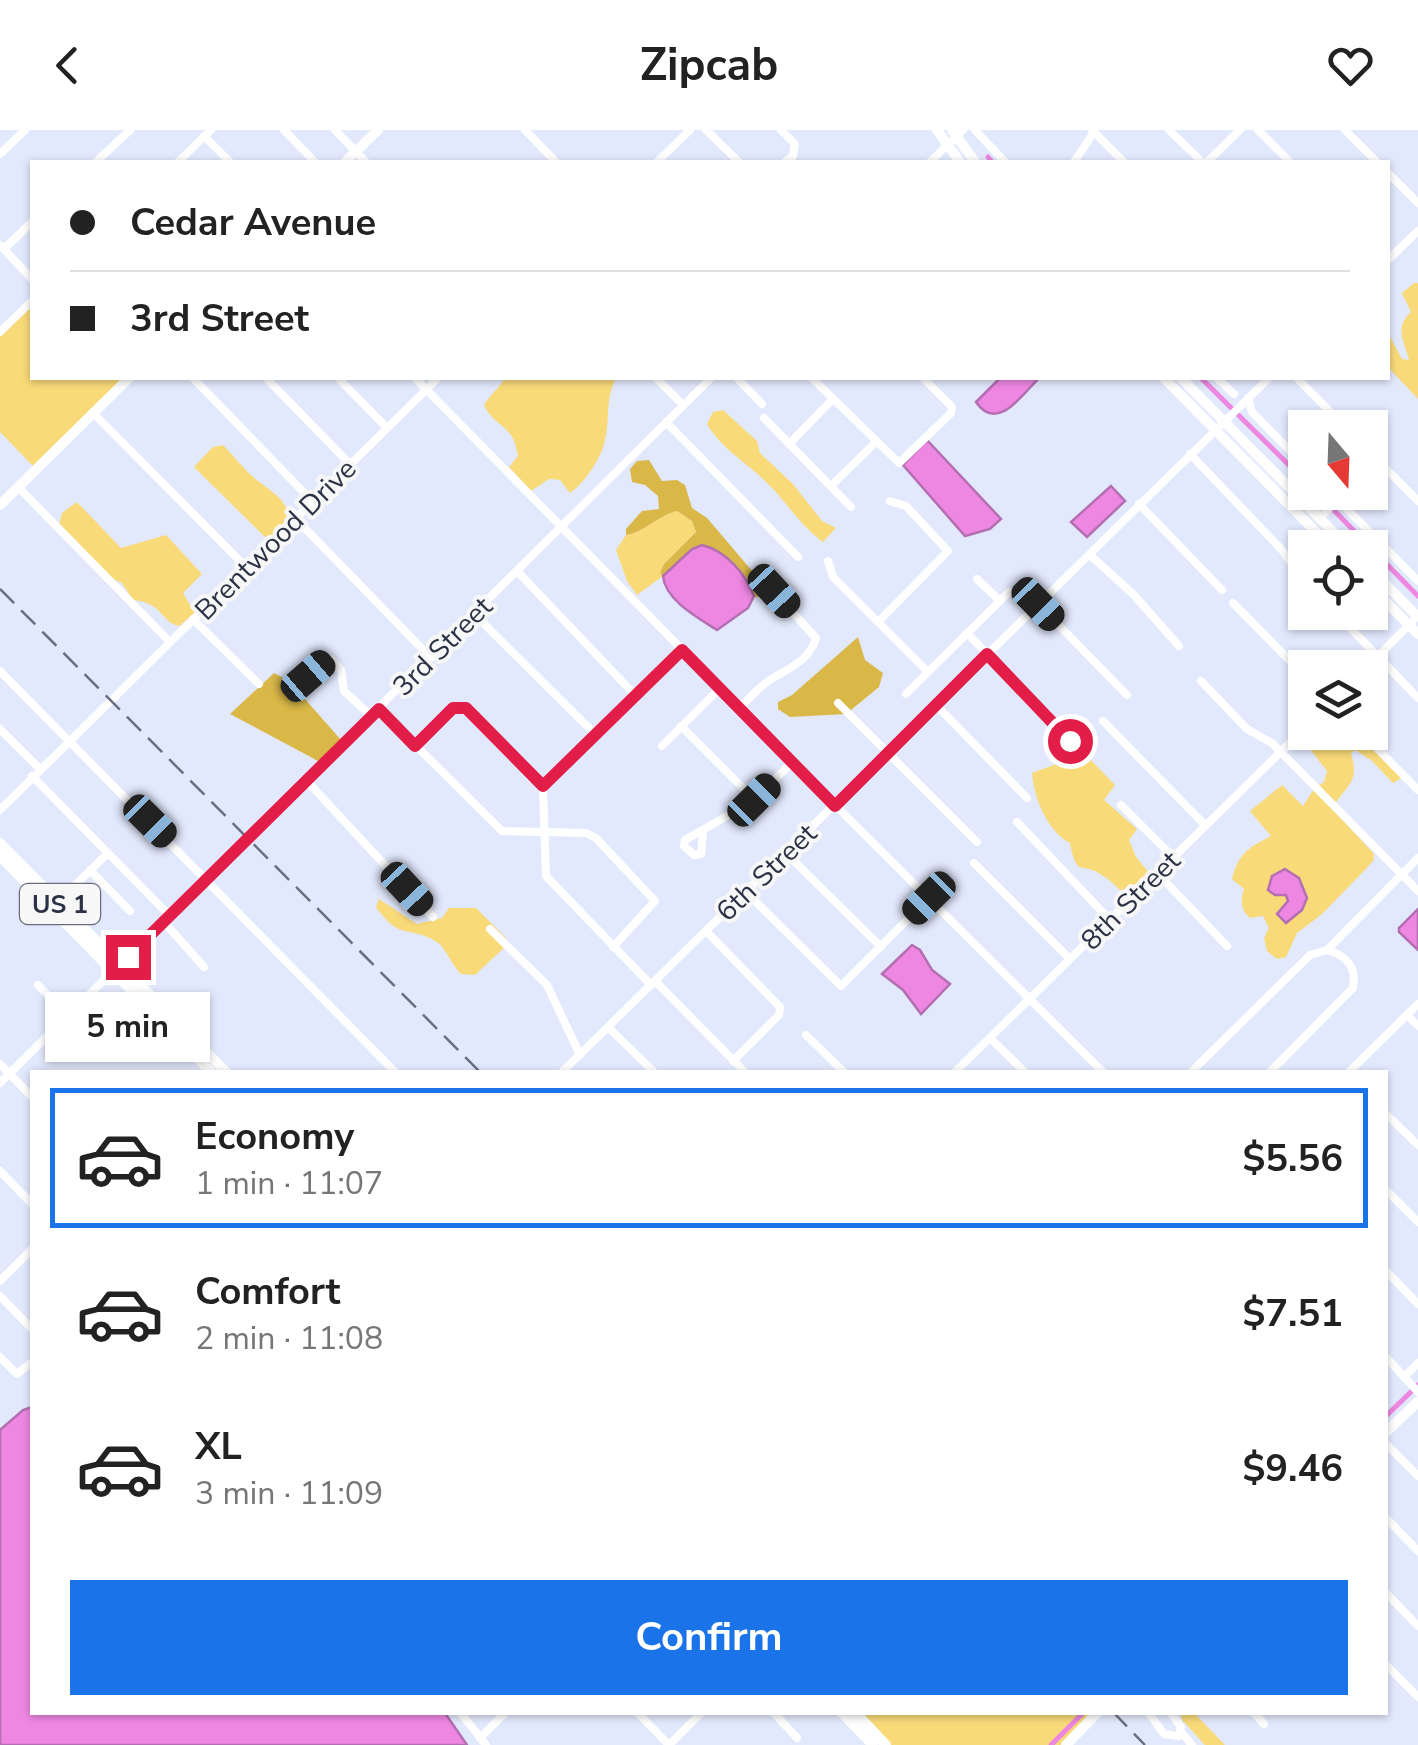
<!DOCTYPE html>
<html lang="en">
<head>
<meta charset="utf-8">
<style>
	:root { --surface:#fff; --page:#f6f6f6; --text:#222; --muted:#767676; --line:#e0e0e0; --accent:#1a73e8 }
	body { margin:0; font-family:"Nunito Sans",sans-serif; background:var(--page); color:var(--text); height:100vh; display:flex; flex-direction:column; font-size:38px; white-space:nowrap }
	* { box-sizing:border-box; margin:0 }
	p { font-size:32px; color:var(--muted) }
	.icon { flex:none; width:55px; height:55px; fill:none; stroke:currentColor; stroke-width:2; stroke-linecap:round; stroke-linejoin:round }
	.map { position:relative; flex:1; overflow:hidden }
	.drawer { position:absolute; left:30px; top:940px; width:1358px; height:645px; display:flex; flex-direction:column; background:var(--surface); border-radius:0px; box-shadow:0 2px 8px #0004 }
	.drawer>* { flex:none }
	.top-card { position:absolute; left:30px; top:30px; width:1360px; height:220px; border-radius:0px; box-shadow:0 2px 8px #0004; display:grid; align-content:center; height:220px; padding:0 40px; background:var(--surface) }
	.needle { width:65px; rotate:161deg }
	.fabs { position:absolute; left:1288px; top:280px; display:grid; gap:20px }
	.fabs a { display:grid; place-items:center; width:100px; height:100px; border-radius:0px; background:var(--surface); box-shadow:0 2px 8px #0004; font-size:50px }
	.end { position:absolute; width:45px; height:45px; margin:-22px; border:12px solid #e11d48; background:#fff; box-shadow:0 0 0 5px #fff }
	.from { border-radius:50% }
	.bubble { position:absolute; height:70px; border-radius:0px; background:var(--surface); box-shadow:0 2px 8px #0004; font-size:32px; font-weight:700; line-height:70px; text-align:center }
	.car { position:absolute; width:30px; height:60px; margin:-30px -15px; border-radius:12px; box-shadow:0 0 8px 2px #0007; background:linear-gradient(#222 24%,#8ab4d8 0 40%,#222 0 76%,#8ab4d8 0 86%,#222 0) }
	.top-card b { display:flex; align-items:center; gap:35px; height:95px; font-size:38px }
	.top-card b+b { border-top:2px solid var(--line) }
	.top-card i { width:25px; height:25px; background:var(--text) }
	ul { padding:18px 0 0; list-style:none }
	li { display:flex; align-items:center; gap:30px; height:140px; margin:0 20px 15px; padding:0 20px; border:5px solid transparent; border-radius:0px }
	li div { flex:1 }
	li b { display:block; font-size:38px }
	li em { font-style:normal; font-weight:700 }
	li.active { border-color:var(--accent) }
	li>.icon { width:90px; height:90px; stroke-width:1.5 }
	.cta { display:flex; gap:20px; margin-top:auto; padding:20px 40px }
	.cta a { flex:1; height:115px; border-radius:0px; background:var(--accent); color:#fff; font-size:40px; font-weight:700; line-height:115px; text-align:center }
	header { display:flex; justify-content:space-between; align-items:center; height:130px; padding:0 40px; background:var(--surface); font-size:45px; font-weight:700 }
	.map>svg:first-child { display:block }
</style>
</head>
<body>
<header><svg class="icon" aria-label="back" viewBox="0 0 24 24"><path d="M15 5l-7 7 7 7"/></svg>Zipcab<svg class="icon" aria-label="heart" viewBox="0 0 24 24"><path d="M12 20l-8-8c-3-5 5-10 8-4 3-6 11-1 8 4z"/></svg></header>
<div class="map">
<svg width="1418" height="1615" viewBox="0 0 1418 1615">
	<rect width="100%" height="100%" fill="#e3e9fd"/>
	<g fill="#f9da79">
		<path d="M1414,153h4v116l-30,-32v-34l14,26 7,1c-5,-20 -15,-33 2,-48l-9,-19z"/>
		<path d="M32,171v77h95l-91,91 -36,-37v-100z"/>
		<path d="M505,248h111c-12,26 -5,37 -11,62 -3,17 -21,44 -35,53l-10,-13 -11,-1 -18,12 -22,-24 9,-11c-6,-35 -21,-25 -34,-51 6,-11 15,-16 21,-27z"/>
		<path d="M723,280l34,31 3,12 33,31 29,37 14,7 -13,14c-24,-17 -38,-43 -60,-63 -20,-19 -42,-31 -56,-55l6,-12z"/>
		<path d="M223,315c10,10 19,22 29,31 17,15 32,19 39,43l-22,22 -75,-74 19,-20z"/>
		<path d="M77,372l44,46 45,-13 36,39 -19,19 12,20 -16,13c-19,-4 -15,-23 -46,-26l-11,-17 -11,-5 -52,-52 3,-13z"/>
		<path d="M677,381l15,10 4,11 -32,32 -4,9 3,3 -26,19 -10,-14 -11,-31 10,-15c19,-3 31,-19 51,-24z"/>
		<path d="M1308,603h50l43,45 -8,5 -22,-23 -16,-10 -4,3c8,28 -1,29 -16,51l-17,-18 6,-4 3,-11 -25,-32z"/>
		<path d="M1085,624l30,31 -11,15 33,29 -8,11 7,17 15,18 -23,23c-8,-7 -17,-18 -26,-23 -21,-14 -25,4 -32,-32 -23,-12 -36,-45 -38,-70l30,-11 11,7z"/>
		<path d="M1282,655l21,21 11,-17 60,65 -1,7 -10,11 -42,43 -24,18 -11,24 -9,2 -10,-8 -3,-13 5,-10 -6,-12 -13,2c-9,-8 -10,-17 -6,-29l-12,-10c6,-25 17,-32 39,-43l-21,-25z"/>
		<path d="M379,769l38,25 25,-6 7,-10h27l30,30 -1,9 -30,28 -14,-1c-10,-10 -16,-27 -24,-32 -30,-18 -36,0 -61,-35z"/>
		<path d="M859,1583h235l-33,32h-170z"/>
		<path d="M1181,1583h13l31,32h-20l-23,-25z"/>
	</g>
	<g fill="#dab848">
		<path d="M649,330l13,21 15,-1 8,5 7,23 15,10 52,61 4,10 -1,8h-8l-7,-19 -33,-30 -22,1 -29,27 -3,-3 4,-9 32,-32 -4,-11 -15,-10c-20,5 -32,21 -51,24v-6l16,-18 17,-2 -1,-13 -13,-11 -13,-3 -2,-13 7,-8z"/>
		<path d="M858,507l7,23 18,13 -4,14 -33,27 -56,3 -12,-8v-7l14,-7z"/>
		<path d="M274,543l15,8 53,60 -22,21 -90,-48z"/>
	</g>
	<g fill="#ee87e1" stroke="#b46eb2" stroke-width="2.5">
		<path d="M1000,248h39c-17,17 -42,55 -63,24z"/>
		<path d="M927,310l74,79 -11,10 -25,7 -62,-71z"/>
		<path d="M1111,356l14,15 -38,36 -16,-15z"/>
		<path d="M702,415c24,6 44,29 52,51l-6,12 -31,22c-19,-12 -52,-30 -54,-54l29,-27z"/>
		<path d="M1285,739l14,9 8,20 -5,12 -16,13 -9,-9 11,-13 -2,-6h-11l-7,-5 4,-14z"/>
		<path d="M1418,779v41l-19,-18v-4z"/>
		<path d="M912,815l8,5 12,20 18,14 -29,30 -18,-24 -21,-16z"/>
		<path d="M32,1277v305l413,1 22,32h-467v-315l23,-20z"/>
	</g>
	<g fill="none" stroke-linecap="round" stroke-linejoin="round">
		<g stroke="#ee87e1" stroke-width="5">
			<path d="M988,27l4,5"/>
			<path d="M1201,248l104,103"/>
			<path d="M1316,362l102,104"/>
			<path d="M1385,1287l33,-32"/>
			<path d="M1051,1615l33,-33"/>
		</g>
		<g stroke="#fff" stroke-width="8">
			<path d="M284,0l31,32"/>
			<path d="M335,0l31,32"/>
			<path d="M525,0l31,32"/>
			<path d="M706,0l33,32"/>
			<path d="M781,0l14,14 -2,12 -8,6"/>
			<path d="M975,0l30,32"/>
			<path d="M1092,0l32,32"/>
			<path d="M1169,0l33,32"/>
			<path d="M1258,0l32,32"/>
			<path d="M1345,0l32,32"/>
			<path d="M204,6l26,26"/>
			<path d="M0,24l25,-24"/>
			<path d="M96,32l34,-32"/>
			<path d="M178,32l33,-32"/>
			<path d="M657,32l33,-32"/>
			<path d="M930,32l33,-32"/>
			<path d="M1074,32l20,-30"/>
			<path d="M1207,32l33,-32"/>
			<path d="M1388,43l30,30"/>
			<path d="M0,115l32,34"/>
			<path d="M4,119l28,-27"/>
			<path d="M1388,130l30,-29"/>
			<path d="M0,202l32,-31"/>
			<path d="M193,248l119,123"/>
			<path d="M266,248l84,86"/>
			<path d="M338,248l49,50"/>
			<path d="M415,248l420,427 268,267"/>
			<path d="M656,248l27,27"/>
			<path d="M737,248l25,26"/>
			<path d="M812,248l87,85 52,-50 1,-6 -29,-29"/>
			<path d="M1217,248l17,16"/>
			<path d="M1297,248l49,50"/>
			<path d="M1248,268l4,14 53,54"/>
			<path d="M93,283l153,154"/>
			<path d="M764,288l87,89"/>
			<path d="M666,292l132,135"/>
			<path d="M789,314l44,-45"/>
			<path d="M1370,323l48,48"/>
			<path d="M1190,324l92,96 23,32"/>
			<path d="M831,356l45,-44"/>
			<path d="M18,357l152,155"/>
			<path d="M1330,362l88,89"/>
			<path d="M1139,374l83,86"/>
			<path d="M295,388l136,140"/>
			<path d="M1320,388l25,-26"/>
			<path d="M1090,425l43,39 46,52"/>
			<path d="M828,431l5,16 95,95"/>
			<path d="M517,441l117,123"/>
			<path d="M977,449l23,22"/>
			<path d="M1233,473l72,73"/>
			<path d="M1038,474l89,91"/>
			<path d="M1335,482l83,86"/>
			<path d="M474,484l121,120"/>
			<path d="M193,489l66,65"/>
			<path d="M878,492l70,-71 -42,-45 -16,-5"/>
			<path d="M967,503l104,108"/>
			<path d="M1366,538l46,-46"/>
			<path d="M0,541l395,401"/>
			<path d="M308,546l23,-17 10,11 3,21 27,25"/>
			<path d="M1201,551l46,48 25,14 146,148"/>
			<path d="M906,564l103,-102"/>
			<path d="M838,573l139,139"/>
			<path d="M936,575l91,93"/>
			<path d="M739,578c10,-9 20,-21 31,-28 18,-12 39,-18 46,-42l-43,-47"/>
			<path d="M379,579l123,122 84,2 10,5 59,63 -42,46"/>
			<path d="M1103,591l102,104"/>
			<path d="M681,596l74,74"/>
			<path d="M0,599l40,40"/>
			<path d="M1361,602l57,58"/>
			<path d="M415,616l38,-37 13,-1 77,79 3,89 105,109"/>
			<path d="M662,616l58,-58"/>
			<path d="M32,646l138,140"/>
			<path d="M306,650l127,137"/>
			<path d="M543,657l139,-137"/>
			<path d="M1121,675l52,52"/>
			<path d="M0,680l438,-432"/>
			<path d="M1017,692l93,98"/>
			<path d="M703,701l-2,23 -7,1 -10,-9 1,-6 70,-40 37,-38"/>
			<path d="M786,723l95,94"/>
			<path d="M974,733l96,96"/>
			<path d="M90,740l40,41"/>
			<path d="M1157,743l70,73"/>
			<path d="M746,762l95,94 88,-88"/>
			<path d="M58,772l50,-49"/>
			<path d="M164,792l40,45"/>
			<path d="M490,799l57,56 33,70"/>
			<path d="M706,801l74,76 -1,8 -46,46"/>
			<path d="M655,851l90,91"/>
			<path d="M38,855l30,31"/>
			<path d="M1407,885l11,11"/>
			<path d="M609,898l45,44"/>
			<path d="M806,905l38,37"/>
			<path d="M990,908l35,34"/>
			<path d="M0,934l32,33"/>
			<path d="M562,942l707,-694"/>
			<path d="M955,942l350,-344"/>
			<path d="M1191,942l112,-110 7,-7 17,-5 91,-92"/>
			<path d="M1270,942l83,-84c4,-21 -7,-33 -26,-38"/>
			<path d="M1349,942l69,-68"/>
			<path d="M0,953l711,-705"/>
			<path d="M1385,983l33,32"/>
			<path d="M0,1041l32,33"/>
			<path d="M1385,1059l33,33"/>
			<path d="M1385,1140l33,34"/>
			<path d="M0,1151l32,-32"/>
			<path d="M0,1166l32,33"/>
			<path d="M1385,1226l33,36"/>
			<path d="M0,1227l17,17 15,-12"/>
			<path d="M1404,1247l14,-14"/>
			<path d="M1385,1313l33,33"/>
			<path d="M1385,1387l33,34"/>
			<path d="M1385,1462l33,34"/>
			<path d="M1385,1534l33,33"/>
			<path d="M460,1582l26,33"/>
			<path d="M637,1582l32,33"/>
			<path d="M773,1582l24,26"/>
			<path d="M1148,1582l16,22 15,2 2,-9 -11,-15"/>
			<path d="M1253,1582l11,12"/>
			<path d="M1181,1602l11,13"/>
			<path d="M480,1608l26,-26"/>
			<path d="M669,1615l33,-33"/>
		</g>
		<g stroke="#fff" stroke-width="10">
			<path d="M937,0l23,32"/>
			<path d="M952,0l23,32"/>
			<path d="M345,32l33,-32"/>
			<path d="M1164,248l168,170"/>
			<path d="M1181,248l168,170"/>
			<path d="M0,375l129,-127"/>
			<path d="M1370,439l48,48"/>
			<path d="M1370,456l48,48"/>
			<path d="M0,713l226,229"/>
			<path d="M0,726l211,216"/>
			<path d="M1385,1303l33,-31"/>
			<path d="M841,1582l32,33"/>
			<path d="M855,1582l31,33"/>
			<path d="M1066,1615l32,-33"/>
		</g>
		<g stroke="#696f82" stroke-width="2.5" stroke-dasharray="20 10" stroke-linecap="butt">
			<path d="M0,459l480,483"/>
			<path d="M1113,1582l32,33"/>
		</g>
	</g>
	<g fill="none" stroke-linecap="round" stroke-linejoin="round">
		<path stroke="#e11d48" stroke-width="12" d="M128,827l251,-248 36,37 38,-38h13l77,78 139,-136 153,156 152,-152 83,87"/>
	</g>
	<g text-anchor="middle" stroke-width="8" stroke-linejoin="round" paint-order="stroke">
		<rect fill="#f7f7f7" stroke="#696d7a" stroke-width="2.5" x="20" y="754" width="80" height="40" rx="8"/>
		<g font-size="25" font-weight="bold" fill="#2c3245">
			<text x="60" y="783">US 1</text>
		</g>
		<g font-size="28" fill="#2c3245" stroke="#f7f7f7">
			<text transform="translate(275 409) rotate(-45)" y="10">Brentwood Drive</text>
			<text transform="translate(442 516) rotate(-45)" y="10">3rd Street</text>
			<text transform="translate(766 742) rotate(-44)" y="10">6th Street</text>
			<text transform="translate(1130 770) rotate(-45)" y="10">8th Street</text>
		</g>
	</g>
</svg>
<div class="fabs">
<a><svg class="needle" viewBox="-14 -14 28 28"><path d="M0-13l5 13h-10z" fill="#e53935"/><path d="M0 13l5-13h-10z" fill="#767676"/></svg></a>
<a><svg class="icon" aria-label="locate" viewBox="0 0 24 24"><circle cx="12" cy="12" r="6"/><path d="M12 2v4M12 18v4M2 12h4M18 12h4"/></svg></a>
<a><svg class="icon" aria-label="layers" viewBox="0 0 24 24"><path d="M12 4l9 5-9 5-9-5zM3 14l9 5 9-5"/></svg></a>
</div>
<i class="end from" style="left:1070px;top:611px"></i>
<i class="end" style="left:128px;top:827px"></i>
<div class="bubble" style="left:45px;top:862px;width:165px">5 min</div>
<i class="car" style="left:774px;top:461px;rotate:137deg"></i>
<i class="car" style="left:1038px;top:474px;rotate:136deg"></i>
<i class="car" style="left:308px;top:546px;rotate:49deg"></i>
<i class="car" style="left:754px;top:670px;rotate:45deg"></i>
<i class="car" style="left:150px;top:691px;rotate:135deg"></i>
<i class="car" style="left:407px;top:759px;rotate:137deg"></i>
<i class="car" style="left:929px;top:768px;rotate:225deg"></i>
<div class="top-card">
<b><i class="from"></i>Cedar Avenue</b>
<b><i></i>3rd Street</b>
</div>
<section class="drawer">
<ul>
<li class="active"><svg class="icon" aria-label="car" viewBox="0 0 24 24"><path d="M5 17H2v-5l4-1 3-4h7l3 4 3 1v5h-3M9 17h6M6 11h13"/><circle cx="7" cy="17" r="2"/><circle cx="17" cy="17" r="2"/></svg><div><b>Economy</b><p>1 min · 11:07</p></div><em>$5.56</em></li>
<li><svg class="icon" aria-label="car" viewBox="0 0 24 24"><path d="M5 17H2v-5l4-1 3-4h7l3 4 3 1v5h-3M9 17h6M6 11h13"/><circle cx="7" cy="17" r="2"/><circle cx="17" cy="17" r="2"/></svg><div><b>Comfort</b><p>2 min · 11:08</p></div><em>$7.51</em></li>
<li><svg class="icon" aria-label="car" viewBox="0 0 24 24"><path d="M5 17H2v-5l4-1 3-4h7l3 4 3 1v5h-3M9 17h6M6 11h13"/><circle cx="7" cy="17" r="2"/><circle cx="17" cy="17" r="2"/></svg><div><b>XL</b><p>3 min · 11:09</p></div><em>$9.46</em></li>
</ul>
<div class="cta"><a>Confirm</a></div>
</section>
</div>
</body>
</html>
